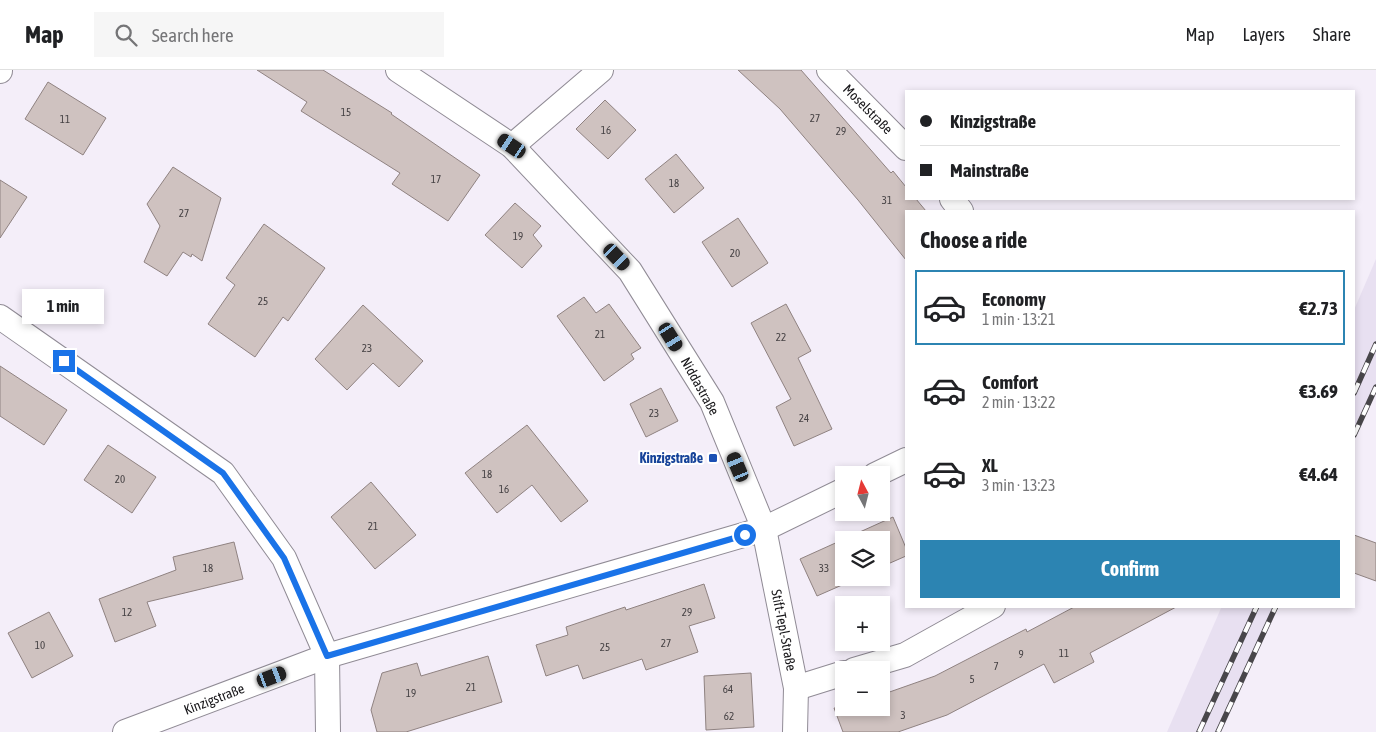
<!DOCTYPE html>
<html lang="en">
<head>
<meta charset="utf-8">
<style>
	:root { --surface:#fff; --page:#f6f6f6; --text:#202124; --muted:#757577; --line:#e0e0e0; --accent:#2c84b2 }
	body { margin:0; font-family:"Asap Condensed",sans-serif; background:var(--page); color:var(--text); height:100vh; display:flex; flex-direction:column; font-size:19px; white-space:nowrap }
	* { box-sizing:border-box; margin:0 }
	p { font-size:16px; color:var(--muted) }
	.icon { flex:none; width:28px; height:28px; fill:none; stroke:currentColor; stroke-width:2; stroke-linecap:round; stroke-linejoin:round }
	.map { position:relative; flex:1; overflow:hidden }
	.sheet { position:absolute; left:905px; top:140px; width:450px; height:398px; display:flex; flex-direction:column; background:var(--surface); border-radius:0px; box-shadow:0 2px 8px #0003 }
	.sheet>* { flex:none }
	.hud { position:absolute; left:905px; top:20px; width:450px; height:110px; border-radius:0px; box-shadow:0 2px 8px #0003; display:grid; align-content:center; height:110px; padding:0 15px; background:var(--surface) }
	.needle { width:32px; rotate:353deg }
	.buttons { position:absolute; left:835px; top:396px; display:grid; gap:10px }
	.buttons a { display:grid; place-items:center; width:55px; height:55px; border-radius:0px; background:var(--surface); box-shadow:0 2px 8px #0003; font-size:25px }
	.end { position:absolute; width:22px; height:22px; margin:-11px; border:6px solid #1a73e8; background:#fff; box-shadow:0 0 0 2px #fff }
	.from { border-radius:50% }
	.bubble { position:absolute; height:35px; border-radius:0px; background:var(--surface); box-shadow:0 2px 8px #0003; font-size:16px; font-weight:700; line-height:35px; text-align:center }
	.car { position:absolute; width:15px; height:30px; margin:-15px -8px; border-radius:6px; box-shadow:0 0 4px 1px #0007; background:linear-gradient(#222 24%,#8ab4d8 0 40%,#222 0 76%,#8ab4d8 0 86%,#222 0) }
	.hud b { display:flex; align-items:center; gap:18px; height:48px; font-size:19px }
	.hud b+b { border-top:1px solid var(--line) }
	.hud i { width:12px; height:12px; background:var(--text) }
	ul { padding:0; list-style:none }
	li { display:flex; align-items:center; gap:15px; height:75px; margin:0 10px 8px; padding:0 5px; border:2px solid transparent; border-radius:0px }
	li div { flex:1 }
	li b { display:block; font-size:19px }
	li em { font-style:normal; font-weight:700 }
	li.selected { border-color:var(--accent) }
	li>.icon { width:45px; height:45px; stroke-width:1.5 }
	h2 { padding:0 15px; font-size:22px; line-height:60px }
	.cta { display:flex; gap:10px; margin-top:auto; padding:10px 15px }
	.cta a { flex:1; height:58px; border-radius:0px; background:var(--accent); color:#fff; font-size:20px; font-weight:700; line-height:58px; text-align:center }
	header { display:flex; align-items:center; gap:30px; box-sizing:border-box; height:70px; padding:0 25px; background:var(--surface); border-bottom:1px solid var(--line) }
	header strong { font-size:24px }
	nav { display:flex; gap:28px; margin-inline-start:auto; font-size:18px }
	.search { width:350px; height:45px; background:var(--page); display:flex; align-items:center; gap:12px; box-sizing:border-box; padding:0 18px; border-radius:0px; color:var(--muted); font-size:19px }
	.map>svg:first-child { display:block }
</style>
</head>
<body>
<header>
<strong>Map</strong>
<div class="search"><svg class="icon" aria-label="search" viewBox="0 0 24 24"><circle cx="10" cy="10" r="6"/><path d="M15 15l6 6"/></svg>Search here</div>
<nav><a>Map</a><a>Layers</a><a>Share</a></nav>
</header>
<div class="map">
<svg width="1376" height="662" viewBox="0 0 1376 662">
	<rect width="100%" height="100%" fill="#f4eef9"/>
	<g fill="#e8e0f1">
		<path d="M1376,189v128l-22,49v-126z"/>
		<path d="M1222,536h56l-57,126h-54z"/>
	</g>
	<g fill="#cfc2c0" stroke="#8f8281">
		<path d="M257,0h66l69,43 -1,1 89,61 -32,46 -56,-37 8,-11 -99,-62 6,-9z"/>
		<path d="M738,0h63l90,103 2,-2 13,16v12h10l10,12h-20v49l-48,-60 -78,-91z"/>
		<path d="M48,12l58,36 -23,37 -58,-36z"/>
		<path d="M605,30l31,30 -28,29 -32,-30z"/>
		<path d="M676,84l28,34 -30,25 -29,-34z"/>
		<path d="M173,97l48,31 -19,63 -10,-7 -1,3 -8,-5 -16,24 -23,-14 16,-36 -13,-22z"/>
		<path d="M0,110l27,17 -27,41z"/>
		<path d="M515,133l26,23 -8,9 9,11 -20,22 -37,-33z"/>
		<path d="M738,148l30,45 -36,24 -30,-45z"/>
		<path d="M264,154l61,44 -37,53 -5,-4 -28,40 -47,-33 27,-39 -9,-7z"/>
		<path d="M584,227l12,16 13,-9 32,44 -10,6 3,5 -30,22 -47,-65z"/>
		<path d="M786,234l25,47 -13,7 34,71 -38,17 -18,-39 15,-8 -40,-76z"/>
		<path d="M363,235l60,56 -24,26 -26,-24 -26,27 -32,-31z"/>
		<path d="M0,296l67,44 -23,35 -44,-29z"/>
		<path d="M661,318l17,33 -32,16 -16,-33z"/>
		<path d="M527,355l61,76 -27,21 -29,-37 -35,28 -32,-40z"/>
		<path d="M108,375l48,32 -24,36 -48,-33z"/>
		<path d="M371,412l45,53 -41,34 -44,-52z"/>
		<path d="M893,447l13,31v8l-25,11v-27h-37v38h14l-41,18 -17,-37z"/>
		<path d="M1354,465l22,8v38l-22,-8z"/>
		<path d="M234,472l9,37 -96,23 9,24 -41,16 -16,-43 77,-29 -3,-13z"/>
		<path d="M704,514l11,34 -26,8 9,26 -52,18 -4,-11 -59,20 -5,-14 -32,11 -10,-31 32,-10 -2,-8 59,-20 1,3z"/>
		<path d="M1076,536h102l-88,47 4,9 -40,21 -10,-19 -97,51 -49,17h-55l-9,-24h47v-13l54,-19 91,-47 1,3z"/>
		<path d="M49,542l24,44 -41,22 -24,-45z"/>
		<path d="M488,586l14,46 -96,30h-29l-6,-22 11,-37 35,-10 4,13z"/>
		<path d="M751,603l3,54 -48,3 -2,-54z"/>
	</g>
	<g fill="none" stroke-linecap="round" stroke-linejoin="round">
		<g stroke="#908b95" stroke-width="26">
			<g id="street">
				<path d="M398,0l114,76 118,125 82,131 52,127 32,159 -1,44"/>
				<path d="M829,0l77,78"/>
				<path d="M0,1v-1"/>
				<path d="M512,76l89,-76"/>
				<path d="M952,129l9,12"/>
				<path d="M0,247l223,156 61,85 43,98 1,76"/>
				<path d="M875,405l31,-15"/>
				<path d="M854,600l51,-15 88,-49"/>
				<path d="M796,618l48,-15"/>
				<path d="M125,662l202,-76 437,-127 80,-39"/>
			</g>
		</g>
		<use href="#street" stroke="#fff" stroke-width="24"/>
		<g stroke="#48464a" stroke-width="5.5">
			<g id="rail">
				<path d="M1354,323l22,-49"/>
				<path d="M1354,365l22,-48"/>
				<path d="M1199,662l58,-126"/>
				<path d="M1218,662l58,-126"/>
			</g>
		</g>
		<use href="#rail" stroke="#fff" stroke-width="4" stroke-dasharray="11" stroke-linecap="butt"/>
	</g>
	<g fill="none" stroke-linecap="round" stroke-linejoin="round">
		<path stroke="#1a73e8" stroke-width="6" d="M64,291l159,112 61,85 43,98 418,-121"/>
	</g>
	<rect fill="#1a4fb4" stroke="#fff" stroke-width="2" x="708" y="383" width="10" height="10" rx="2.5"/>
	<g text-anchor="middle" stroke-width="4" stroke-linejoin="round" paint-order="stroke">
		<g font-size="11" fill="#464244">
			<text x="346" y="46">15</text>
			<text x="815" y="52">27</text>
			<text x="65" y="53">11</text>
			<text x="606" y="64">16</text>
			<text x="841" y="65">29</text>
			<text x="436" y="113">17</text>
			<text x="674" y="117">18</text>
			<text x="887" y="134">31</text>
			<text x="184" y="147">27</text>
			<text x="518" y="170">19</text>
			<text x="735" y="187">20</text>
			<text x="263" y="235">25</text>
			<text x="600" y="268">21</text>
			<text x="781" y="271">22</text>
			<text x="367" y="282">23</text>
			<text x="654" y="347">23</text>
			<text x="804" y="352">24</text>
			<text x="487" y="408">18</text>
			<text x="120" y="413">20</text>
			<text x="504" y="423">16</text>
			<text x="373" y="460">21</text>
			<text x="208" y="502">18</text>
			<text x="824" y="502">33</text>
			<text x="127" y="546">12</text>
			<text x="687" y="546">29</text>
			<text x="666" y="577">27</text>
			<text x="40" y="579">10</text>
			<text x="605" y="581">25</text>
			<text x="1064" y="587">11</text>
			<text x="1021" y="588">9</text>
			<text x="996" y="600">7</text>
			<text x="972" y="613">5</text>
			<text x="471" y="621">21</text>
			<text x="728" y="623">64</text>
			<text x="411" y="627">19</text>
			<text x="903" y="649">3</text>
			<text x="729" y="650">62</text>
		</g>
		<g font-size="14" fill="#18171a" stroke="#fff">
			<text transform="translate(868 39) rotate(45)" y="5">Moselstraße</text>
			<text transform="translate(700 316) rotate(61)" y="5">Niddastraße</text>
			<text transform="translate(784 560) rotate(79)" y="5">Stift-Tepl-Straße</text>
			<text transform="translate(214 629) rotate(-21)" y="5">Kinzigstraße</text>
		</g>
		<g font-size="14" font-weight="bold" fill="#164399" stroke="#fff" text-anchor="end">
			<text x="703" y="393">Kinzigstraße</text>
		</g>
	</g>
</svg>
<div class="buttons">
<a><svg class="needle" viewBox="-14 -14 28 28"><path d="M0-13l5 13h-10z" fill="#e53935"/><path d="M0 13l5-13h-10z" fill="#757577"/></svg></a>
<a><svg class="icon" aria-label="layers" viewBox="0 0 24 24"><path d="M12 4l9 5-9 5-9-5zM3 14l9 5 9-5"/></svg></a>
<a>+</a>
<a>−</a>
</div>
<i class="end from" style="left:745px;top:465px"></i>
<i class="end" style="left:64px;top:291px"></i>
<div class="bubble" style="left:22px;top:219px;width:82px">1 min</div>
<i class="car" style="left:512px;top:76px;rotate:304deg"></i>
<i class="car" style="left:617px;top:187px;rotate:136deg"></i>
<i class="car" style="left:671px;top:267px;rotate:148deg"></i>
<i class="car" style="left:738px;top:397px;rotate:337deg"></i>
<i class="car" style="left:272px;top:607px;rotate:69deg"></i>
<div class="hud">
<b><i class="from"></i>Kinzigstraße</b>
<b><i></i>Mainstraße</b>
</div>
<section class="sheet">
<h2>Choose a ride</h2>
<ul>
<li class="selected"><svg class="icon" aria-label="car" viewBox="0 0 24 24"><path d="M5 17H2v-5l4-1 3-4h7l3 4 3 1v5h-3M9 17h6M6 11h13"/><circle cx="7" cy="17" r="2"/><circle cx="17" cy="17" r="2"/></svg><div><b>Economy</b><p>1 min · 13:21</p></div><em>€2.73</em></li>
<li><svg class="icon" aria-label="car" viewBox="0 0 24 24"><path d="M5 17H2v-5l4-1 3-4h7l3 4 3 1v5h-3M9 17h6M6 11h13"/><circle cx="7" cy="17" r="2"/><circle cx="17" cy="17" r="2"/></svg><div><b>Comfort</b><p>2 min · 13:22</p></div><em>€3.69</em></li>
<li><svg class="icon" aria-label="car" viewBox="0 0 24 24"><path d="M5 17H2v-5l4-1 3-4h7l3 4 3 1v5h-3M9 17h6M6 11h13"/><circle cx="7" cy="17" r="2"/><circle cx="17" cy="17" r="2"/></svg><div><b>XL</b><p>3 min · 13:23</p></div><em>€4.64</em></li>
</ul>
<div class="cta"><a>Confirm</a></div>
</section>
</div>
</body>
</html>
